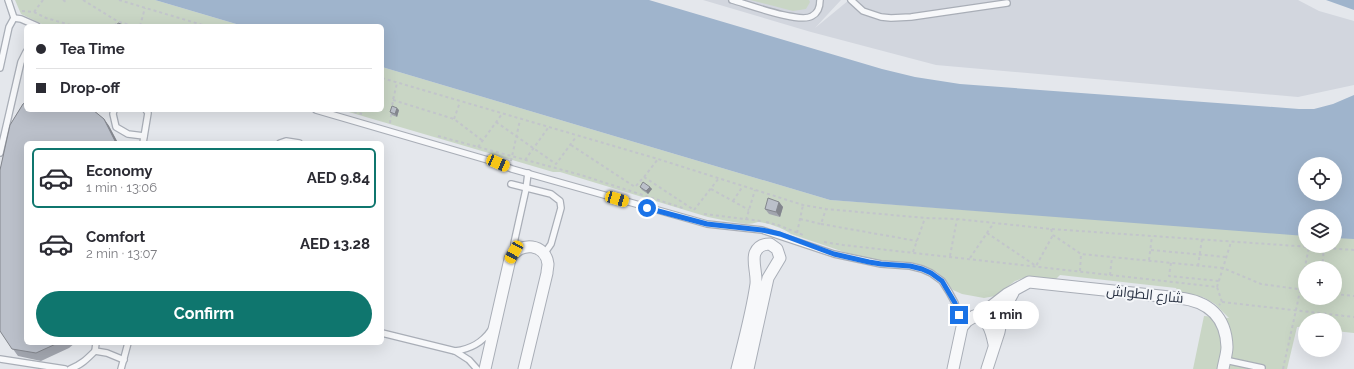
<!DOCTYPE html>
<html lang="en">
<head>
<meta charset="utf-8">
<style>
	:root { --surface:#fff; --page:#f7f7f7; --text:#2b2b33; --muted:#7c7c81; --line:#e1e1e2; --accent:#0f766e }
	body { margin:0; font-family:Raleway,Cairo,sans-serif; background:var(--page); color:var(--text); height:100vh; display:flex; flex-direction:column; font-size:15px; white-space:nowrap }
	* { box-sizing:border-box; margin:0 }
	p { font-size:13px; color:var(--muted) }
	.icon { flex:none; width:22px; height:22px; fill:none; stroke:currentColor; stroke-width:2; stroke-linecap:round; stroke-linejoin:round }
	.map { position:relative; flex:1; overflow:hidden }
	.side { position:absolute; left:24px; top:141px; width:360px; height:204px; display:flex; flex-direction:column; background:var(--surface); border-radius:6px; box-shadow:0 4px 16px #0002 }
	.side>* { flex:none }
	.hud { position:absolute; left:24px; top:24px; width:360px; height:88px; border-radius:6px; box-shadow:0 4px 16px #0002; display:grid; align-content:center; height:88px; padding:0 12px; background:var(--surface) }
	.controls { position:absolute; left:1298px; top:157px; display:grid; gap:8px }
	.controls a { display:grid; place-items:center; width:44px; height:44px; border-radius:50%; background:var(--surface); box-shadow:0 4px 16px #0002; font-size:20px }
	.end { position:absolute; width:18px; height:18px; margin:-9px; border:5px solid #1a73e8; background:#fff; box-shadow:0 0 0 2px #fff }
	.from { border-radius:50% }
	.bubble { position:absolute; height:28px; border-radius:14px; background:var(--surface); box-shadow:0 4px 16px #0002; font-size:13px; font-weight:700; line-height:28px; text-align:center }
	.car { position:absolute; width:12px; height:24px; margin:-12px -6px; border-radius:5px; box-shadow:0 0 3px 1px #0007; background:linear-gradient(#f5c518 24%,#345 0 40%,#f5c518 0 76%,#345 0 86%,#f5c518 0) }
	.hud b { display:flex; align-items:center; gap:14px; height:38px; font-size:15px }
	.hud b+b { border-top:1px solid var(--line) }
	.hud i { width:10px; height:10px; background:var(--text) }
	ul { padding:7px 0 0; list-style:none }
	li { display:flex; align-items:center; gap:12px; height:60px; margin:0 8px 6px; padding:0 4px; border:2px solid transparent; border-radius:6px }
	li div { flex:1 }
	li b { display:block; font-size:15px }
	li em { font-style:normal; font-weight:700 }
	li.on { border-color:var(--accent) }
	li>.icon { width:36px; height:36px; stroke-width:1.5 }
	.button { display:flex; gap:8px; margin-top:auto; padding:8px 12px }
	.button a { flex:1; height:46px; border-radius:24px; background:var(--accent); color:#fff; font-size:16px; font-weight:700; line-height:46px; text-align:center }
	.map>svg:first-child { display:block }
</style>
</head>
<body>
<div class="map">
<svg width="1354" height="369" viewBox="0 0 1354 369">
	<rect width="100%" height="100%" fill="#e4e7ec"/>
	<path fill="#d2d6de" d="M703,0h138l-26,28 34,-28h449l21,11 35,10v64l-56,12 -362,-32 -125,-33z"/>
	<g fill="#c9d6c5" fill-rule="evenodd">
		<path d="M15,0h140l88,26h-197l-25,-12z"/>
		<path d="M750,0h59l1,2 -4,7 -13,2z"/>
		<path d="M382,67l448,133 475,34v12h30v-10l19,2v95l-19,-2v-11h-30v7h-8l-10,42h-94l11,-53 25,2 -14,-14 -12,-7 -24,-4 -3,-5 -116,-13 -4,4 -22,-2 -11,1 -8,3 -20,15 -11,2 -22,-4 -9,-4 -16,-18 -12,-5 -53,-8 -25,-6 -56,-19c-5,-5 -25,-12 -33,-12 -4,1 -7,2 -12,2 -13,-2 -25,-4 -38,-7l-148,-45h-7l-211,-62h40zM1305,268h30v30h-30z"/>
	</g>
	<g fill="#9fb4cc" fill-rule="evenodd">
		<path d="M155,0h494l233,69 33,8 45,7 339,25h15l19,-5 21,-9v144l-19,-1v-22h-30v20l-475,-36 -448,-133v-41h-139zM1305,164h30v30h-30z"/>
		<path d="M1326,0h28v10z"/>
	</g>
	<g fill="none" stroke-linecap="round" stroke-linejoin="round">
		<g stroke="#a9aeb7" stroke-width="8">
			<g id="lane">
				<path d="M8,0l6,18"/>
				<path d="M732,0c15,4 68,24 80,16 6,-3 8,-10 8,-16"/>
				<path d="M851,0l12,11 18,6 10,1 20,-1 96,-14"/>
				<path d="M14,18l7,1 16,7"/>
				<path d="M0,68l9,-41 5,-9"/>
				<path d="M114,110l-1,4 3,13 12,7 16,2"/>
				<path d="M316,110l182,53 14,6 195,55 55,6 72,24 47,10 29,2 12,3 9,4 11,8 7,11 6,11 7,24"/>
				<path d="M143,143l5,-30 -2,-3"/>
				<path d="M280,143l6,-2 13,2"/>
				<path d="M0,153l21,-91 5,-10"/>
				<path d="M511,184l40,10 9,7 1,7 -10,36 -7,10"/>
				<path d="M514,252v-9l12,-54 2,-16"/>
				<path d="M382,333l73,18 14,9 8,9"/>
				<path d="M96,343l-1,8 12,2 17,7"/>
				<path d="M455,351c16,-2 27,-8 36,-21"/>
				<path d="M0,359l65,10"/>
				<path d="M1225,360l37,8"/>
				<path d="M70,369c11,-4 17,-10 25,-18"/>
				<path d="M121,369l7,-26"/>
			</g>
		</g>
		<g stroke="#a9aeb7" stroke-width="13">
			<g id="street">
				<path d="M974,316c15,4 17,14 20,28"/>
				<path d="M485,369l25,-110c10,-19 36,-15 38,5 0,3 -1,6 -1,9l-23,96"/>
				<path d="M737,369c7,-28 15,-57 19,-85 1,-10 -4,-23 -1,-31 3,-7 8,-9 15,-9l7,5 3,9 -12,20 -20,91"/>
				<path d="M953,369l9,-42 5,-6 22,-13 18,-14 22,-12 150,16c29,3 47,18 48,49 0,7 -3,15 -4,22"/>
				<path d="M987,369l12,-37 3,-15 4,-11 7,-13"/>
			</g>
		</g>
		<g stroke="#c2c5cb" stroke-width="2" stroke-dasharray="3 3" stroke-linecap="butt">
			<path d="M63,0l3,2 1,-2"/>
			<path d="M83,0l34,21 15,5"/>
			<path d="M119,0l87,26"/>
			<path d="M22,11l12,1 12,6 28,8"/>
			<path d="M34,12l9,-12"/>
			<path d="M115,26l2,-5"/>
			<path d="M140,26l5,-18"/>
			<path d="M382,78l276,81 145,46 23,4 99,9 32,1 94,10 303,21"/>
			<path d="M393,100l61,19 29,22"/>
			<path d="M348,110l14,4"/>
			<path d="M454,119l6,-17"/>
			<path d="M496,122l60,42 20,-27"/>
			<path d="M390,123l3,-23 4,-17"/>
			<path d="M438,136l143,39 102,33"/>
			<path d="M571,145l64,42 9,-10 14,-18"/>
			<path d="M478,147l24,-33"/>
			<path d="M525,160l23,-32"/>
			<path d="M511,161l9,-41"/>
			<path d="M644,177l50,33"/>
			<path d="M711,189l38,21"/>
			<path d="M733,201l10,-15"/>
			<path d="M694,210l25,-32"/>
			<path d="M704,214l57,7"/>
			<path d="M800,219l21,5 5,-15"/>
			<path d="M746,220l9,-30"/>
			<path d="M766,222l12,3 25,10"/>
			<path d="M821,224l96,17"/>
			<path d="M1051,229l2,6 28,19 142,14 38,16 44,6"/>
			<path d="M797,233l6,-28"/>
			<path d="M987,233l49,33 17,-31"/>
			<path d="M824,242l19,3 374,42 5,15 -3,3"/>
			<path d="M1151,250l75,7"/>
			<path d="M913,252l12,-34"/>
			<path d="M950,256l7,-37"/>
			<path d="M970,258l23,-34"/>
			<path d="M1149,260l3,-24"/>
			<path d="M1171,263l-2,13 50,5"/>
			<path d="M1198,266l4,-27"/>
			<path d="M1322,268l2,-20"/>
			<path d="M1080,271l1,-17"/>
			<path d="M1110,275l2,-18"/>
			<path d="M1335,281h2v13"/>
			<path d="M1217,287l14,-45"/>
			<path d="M1335,294l19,2"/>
			<path d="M1222,302l132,15"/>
			<path d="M1283,369l13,-59 13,-63"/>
		</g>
		<use href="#lane" stroke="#f7f8fa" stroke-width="5.5"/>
		<use href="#street" stroke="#f7f8fa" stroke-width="11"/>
	</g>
	<g fill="#a1a5ae">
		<path d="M26,102v8h67l11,9 5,7 9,17h-92v200h49l-6,5 -28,13 -23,-5 -18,-25v-161l10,-45 13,-21z"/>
		<path d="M399,110l-2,7 -5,-2 -2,-3z"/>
		<path d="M640,187h10l2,2 -4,5 -6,-4z"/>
		<path d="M779,202l4,5 -3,10 -11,-3 -4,-5z"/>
	</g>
	<g fill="#83868d">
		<path d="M397,108l2,2 -2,7 -2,-3z"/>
		<path d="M104,119l5,7 9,17h-2z"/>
		<path d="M650,187l2,2 -4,5 -2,-3z"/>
		<path d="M779,202l4,5 -3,10 -4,-5z"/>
	</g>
	<g fill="#bbc0ca" stroke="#83868d">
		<path d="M118,23l8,3h-9z"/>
		<path d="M26,102v8h67l11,9 12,24h-90v200h32l-22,10 -24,-4 -12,-18v-161l10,-45 13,-21z"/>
		<path d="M392,106l5,2 -2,6 -5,-2z"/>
		<path d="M643,182l7,5 -4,4 -6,-4z"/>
		<path d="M768,198l11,4 -3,10 -11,-3z"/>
	</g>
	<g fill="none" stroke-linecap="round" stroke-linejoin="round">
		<path stroke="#1a73e8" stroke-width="5" d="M647,208l60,16 55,6 18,4 54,20 35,8 12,2 29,2 12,3 9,4 11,8 13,22 4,12"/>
	</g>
	<g text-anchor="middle" stroke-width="4" stroke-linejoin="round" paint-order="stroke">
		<g font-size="14" fill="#2b3445" stroke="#f4f6f9">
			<text transform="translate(1145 294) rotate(6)" y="5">شارع الطواش</text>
		</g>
	</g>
</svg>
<div class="controls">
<a><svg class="icon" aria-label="locate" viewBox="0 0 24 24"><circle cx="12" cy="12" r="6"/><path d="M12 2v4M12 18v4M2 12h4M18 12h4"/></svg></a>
<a><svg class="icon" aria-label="layers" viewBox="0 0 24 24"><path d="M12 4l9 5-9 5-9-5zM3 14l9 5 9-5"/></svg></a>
<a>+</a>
<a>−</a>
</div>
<i class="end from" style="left:647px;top:208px"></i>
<i class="end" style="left:959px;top:315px"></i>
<div class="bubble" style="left:973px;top:301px;width:66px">1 min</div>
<i class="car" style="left:498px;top:163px;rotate:113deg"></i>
<i class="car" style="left:617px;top:199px;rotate:106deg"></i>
<i class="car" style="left:514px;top:252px;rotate:209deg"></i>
<div class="hud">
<b><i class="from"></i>Tea Time</b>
<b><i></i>Drop-off</b>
</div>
<section class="side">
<ul>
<li class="on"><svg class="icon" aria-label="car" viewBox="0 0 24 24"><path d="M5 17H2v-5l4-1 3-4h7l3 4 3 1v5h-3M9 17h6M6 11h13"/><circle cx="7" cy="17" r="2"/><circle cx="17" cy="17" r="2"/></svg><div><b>Economy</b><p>1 min · 13:06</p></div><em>AED 9.84</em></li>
<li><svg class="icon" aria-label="car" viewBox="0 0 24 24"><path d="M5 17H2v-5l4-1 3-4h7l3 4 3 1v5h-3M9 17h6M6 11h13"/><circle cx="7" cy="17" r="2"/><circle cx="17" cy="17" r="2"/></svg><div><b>Comfort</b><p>2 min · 13:07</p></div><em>AED 13.28</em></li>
</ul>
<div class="button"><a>Confirm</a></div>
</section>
</div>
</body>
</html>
